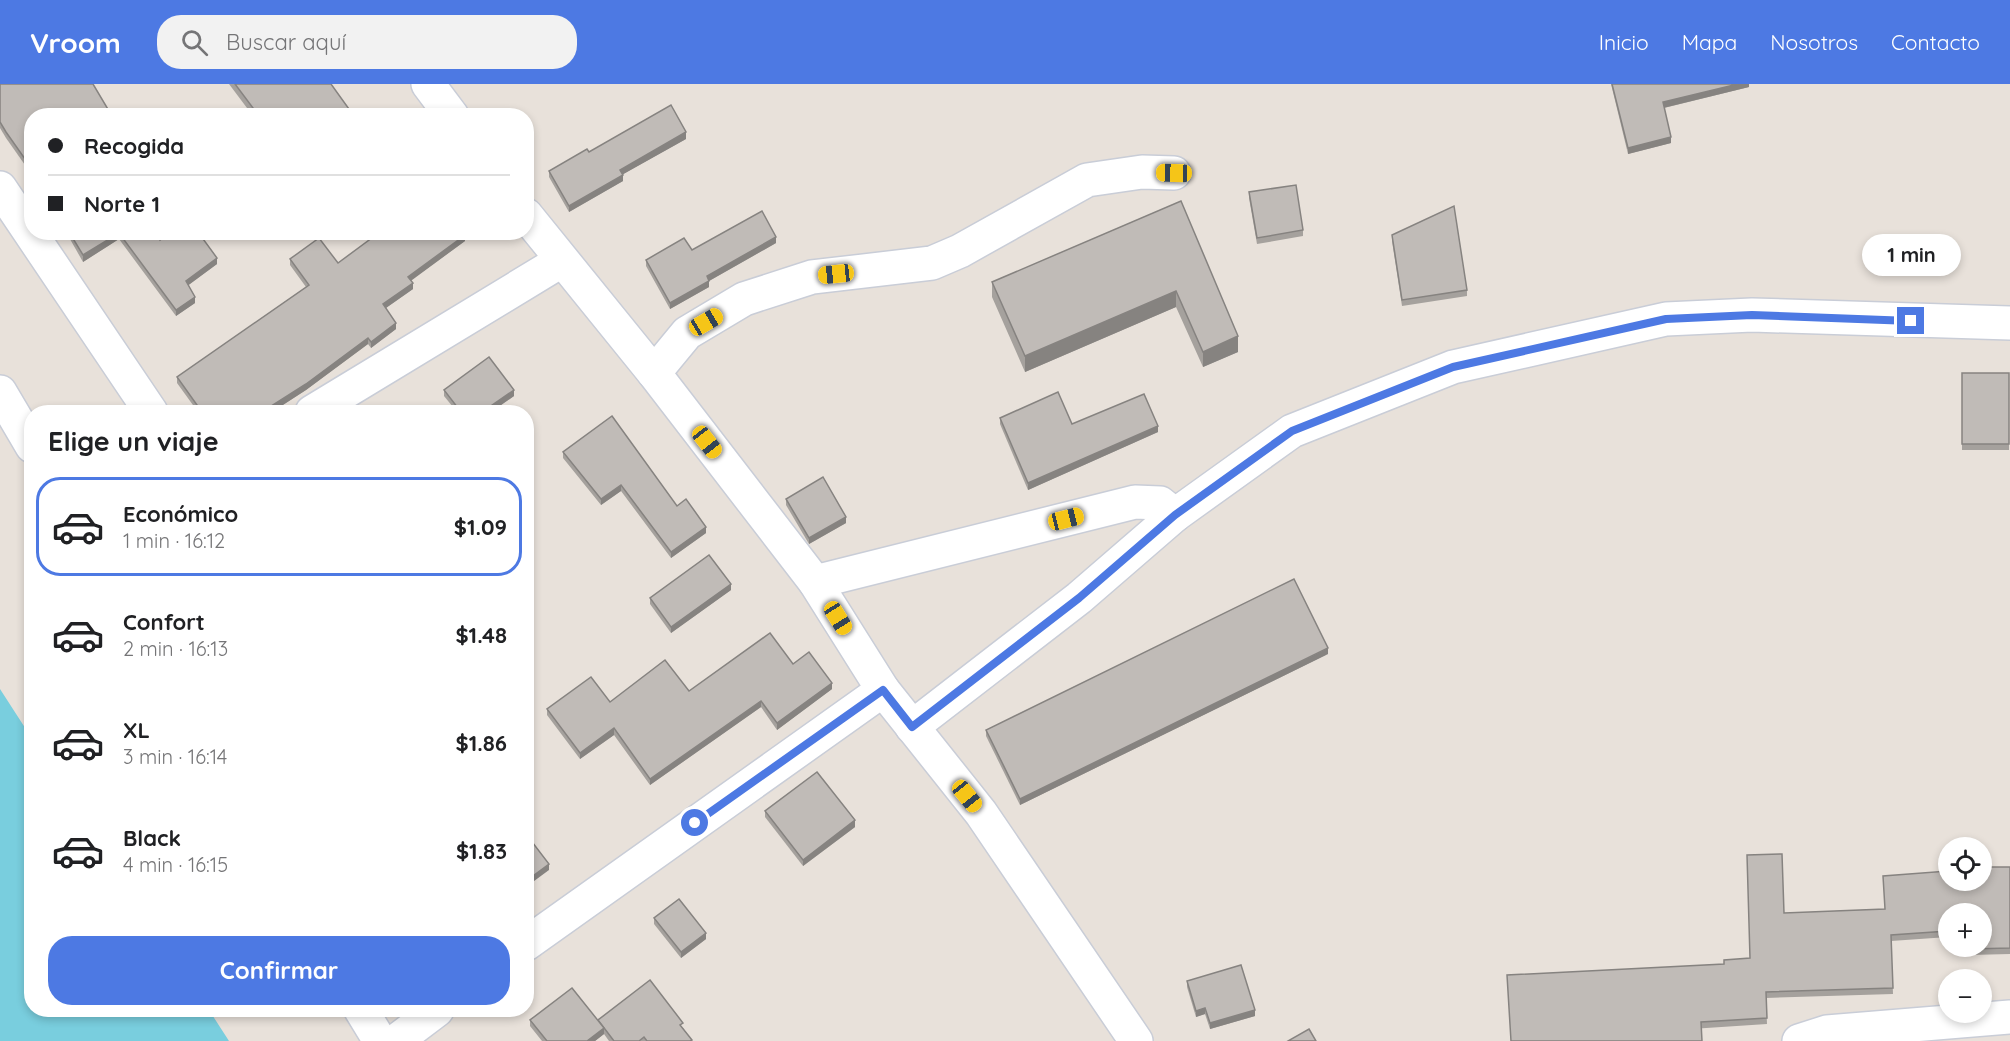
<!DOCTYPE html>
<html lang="es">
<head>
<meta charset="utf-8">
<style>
	:root { --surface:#fff; --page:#f2f2f2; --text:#202124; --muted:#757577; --line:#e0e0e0; --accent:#4d79e3 }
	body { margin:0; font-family:Quicksand,sans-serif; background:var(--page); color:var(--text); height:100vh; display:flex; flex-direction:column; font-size:22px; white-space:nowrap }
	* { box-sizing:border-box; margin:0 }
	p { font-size:20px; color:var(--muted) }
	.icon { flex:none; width:33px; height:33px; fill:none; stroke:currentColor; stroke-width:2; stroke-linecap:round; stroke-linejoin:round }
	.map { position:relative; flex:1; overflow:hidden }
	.sheet { position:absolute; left:24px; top:321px; width:510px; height:612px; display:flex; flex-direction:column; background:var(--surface); border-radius:24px; box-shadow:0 3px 9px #0003 }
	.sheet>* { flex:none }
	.top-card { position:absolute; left:24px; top:24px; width:510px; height:132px; border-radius:24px; box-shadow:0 3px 9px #0003; display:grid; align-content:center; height:132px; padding:0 24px; background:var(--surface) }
	.buttons { position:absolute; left:1938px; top:753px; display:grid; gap:12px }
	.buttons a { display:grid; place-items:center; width:54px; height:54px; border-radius:50%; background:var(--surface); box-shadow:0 3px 9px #0003; font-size:30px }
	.end { position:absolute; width:27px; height:27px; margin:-14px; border:8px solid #4d79e3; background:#fff; box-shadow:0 0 0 3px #fff }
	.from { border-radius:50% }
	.bubble { position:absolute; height:42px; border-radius:21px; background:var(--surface); box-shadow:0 3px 9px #0003; font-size:20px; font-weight:700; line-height:42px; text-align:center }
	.car { position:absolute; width:18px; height:36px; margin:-18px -9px; border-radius:8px; box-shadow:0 0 4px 2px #0007; background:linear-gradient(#f5c518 24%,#345 0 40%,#f5c518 0 76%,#345 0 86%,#f5c518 0) }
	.top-card b { display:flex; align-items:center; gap:21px; height:57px; font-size:22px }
	.top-card b+b { border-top:2px solid var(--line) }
	.top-card i { width:15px; height:15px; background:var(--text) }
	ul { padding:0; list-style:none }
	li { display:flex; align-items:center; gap:18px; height:99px; margin:0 12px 9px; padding:0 12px; border:3px solid transparent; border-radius:24px }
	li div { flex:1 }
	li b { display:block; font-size:22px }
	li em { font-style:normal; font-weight:700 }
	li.current { border-color:var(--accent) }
	li>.icon { width:54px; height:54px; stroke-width:1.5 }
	h2 { padding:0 24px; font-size:27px; line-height:72px }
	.button { display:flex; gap:12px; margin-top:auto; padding:12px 24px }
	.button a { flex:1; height:69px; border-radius:24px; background:var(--accent); color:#fff; font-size:24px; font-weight:700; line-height:69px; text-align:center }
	header { display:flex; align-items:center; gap:36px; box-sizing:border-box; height:84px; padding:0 30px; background:var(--accent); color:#fff }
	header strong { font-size:28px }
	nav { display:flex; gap:33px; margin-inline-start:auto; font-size:21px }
	.search { width:420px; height:54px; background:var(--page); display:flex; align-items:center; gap:15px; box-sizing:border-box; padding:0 21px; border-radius:24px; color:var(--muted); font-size:22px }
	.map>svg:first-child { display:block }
</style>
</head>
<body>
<header>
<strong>Vroom</strong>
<div class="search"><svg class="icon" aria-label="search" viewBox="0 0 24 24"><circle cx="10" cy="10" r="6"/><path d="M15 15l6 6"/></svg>Buscar aquí</div>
<nav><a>Inicio</a><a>Mapa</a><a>Nosotros</a><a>Contacto</a></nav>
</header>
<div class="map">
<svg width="2010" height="957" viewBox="0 0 2010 957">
	<rect width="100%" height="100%" fill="#e8e1da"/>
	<path fill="#79cede" d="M0,605l31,48 1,273h177l20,31h-229z"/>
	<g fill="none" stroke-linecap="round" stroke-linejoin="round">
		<g stroke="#c9cdd7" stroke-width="36">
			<g id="minor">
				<path d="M428,0l24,32"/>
				<path d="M0,104l151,224"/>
				<path d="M526,131l128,158 161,209 68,108 98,123 155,228"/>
				<path d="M654,289l33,-40 57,-34 68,-22 120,-14 28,-12 127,-71 55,-8 32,1"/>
				<path d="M0,308l32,54"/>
				<path d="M312,328l249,-151"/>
				<path d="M815,498l320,-80 25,1 15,12"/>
				<path d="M912,643l167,-129 96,-83 117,-84 161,-64 213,-48 86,-4 258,8"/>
				<path d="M526,860l357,-254"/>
				<path d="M361,926l19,31"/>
				<path d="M396,957l41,-31"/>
				<path d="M1799,957l28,-9 183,-15"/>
			</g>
		</g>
		<use href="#minor" stroke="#fff" stroke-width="33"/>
	</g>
	<g fill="#a5a19d">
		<path d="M0,0l32,32v59l-26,-37 -6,-10z"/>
		<path d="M229,0h102l23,32h-101z"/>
		<path d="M1611,0h138v3l-85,21 7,35 -43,11z"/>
		<path d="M686,55l-63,35v7l-54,31 -20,-35v-6l40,-19z"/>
		<path d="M1249,108l54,38v6l-46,8 -8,-46z"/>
		<path d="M1181,117l57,151 -35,15 -27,-60 -151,65 -33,-75v-15z"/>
		<path d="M66,148h90l4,8 57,24 -29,21 7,18 -19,13 -57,-77 -36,23z"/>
		<path d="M1392,151l75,55v6l-65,10 -10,-65z"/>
		<path d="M465,157l-54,39 2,9 -27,19 10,21 -25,19 -3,-4 -62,46 -34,22h-74l-21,-29v-6l129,-90 -16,-22v-6l48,4z"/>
		<path d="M776,159l-67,38v6l-39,22 -24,-43v-6l46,-10z"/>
		<rect x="1962" y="289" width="47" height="77"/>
		<path d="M444,306l70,6 -23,16h-34l-13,-16z"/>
		<path d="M1000,334l72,6 86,8 -130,58 -28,-66z"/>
		<path d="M563,368l114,54 29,27 -35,25 -50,-67 -20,14 -38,-47z"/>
		<path d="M786,415l60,24 -37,21 -23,-39z"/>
		<path d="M731,506l-60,43 -21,-29v-6z"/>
		<path d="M1328,570l-308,151 -34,-69v-6z"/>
		<path d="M793,580l39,25 -55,41 -16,-23 -111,78 -36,-50 -34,24 -33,-44v-6l63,-7 79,-11z"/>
		<path d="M765,727l90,16 -52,39 -38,-49z"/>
		<path d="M2010,783v87l-40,1v-9l12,-32h-34v23l-57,4 2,53 -127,4 1,26 -257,17 214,-77 26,-6 34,-45 101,-4z"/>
		<path d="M654,834l52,21 -25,19 -27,-34z"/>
		<path d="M1187,897l68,35 -45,13 -5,-15 -9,3 -9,-30z"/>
		<path d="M530,936l68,1 85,7 9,13h-83l-5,-7 -9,7h-53l-12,-15z"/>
	</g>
	<g fill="#868380">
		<path d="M1738,0h11v3l-86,21v-6z"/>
		<path d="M686,48v7l-66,37v-6z"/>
		<path d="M1671,53v6l-43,11v-6z"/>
		<path d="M623,91v6l-54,31v-6z"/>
		<path d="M119,149v6l-36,23v-7z"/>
		<path d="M465,151v6l-57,42v-6z"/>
		<path d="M776,153v6l-67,38v6l-39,22v-6l37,-27z"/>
		<path d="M217,174v6l-31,23v-6z"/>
		<path d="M413,199v6l-30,21v-6z"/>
		<path d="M1176,207v16l-151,65v-16z"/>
		<path d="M195,213v6l-19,13v-6z"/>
		<path d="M396,239v6l-25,19v-6z"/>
		<path d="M1238,252v16l-35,15v-15z"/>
		<path d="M368,254v6l-62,46 -34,22h-10z"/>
		<path d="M514,306v6l-23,16h-9z"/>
		<path d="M1158,342v6l-130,58v-7z"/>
		<path d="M621,401v6l-20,14v-6z"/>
		<path d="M846,433v6l-37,21v-6z"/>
		<path d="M706,443v6l-35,25v-6z"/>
		<path d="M731,500v6l-60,43v-6z"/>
		<path d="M1328,564v6l-308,151v-6z"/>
		<path d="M832,599v6l-55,41v-7z"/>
		<path d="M761,617v6l-111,78v-6z"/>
		<path d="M614,644v7l-34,24v-6z"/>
		<path d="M855,736v7l-52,39v-6z"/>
		<path d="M549,780v6l-23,17v-6z"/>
		<path d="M706,849v6l-25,19v-6z"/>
		<path d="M1205,924v6l-9,3v-6z"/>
		<path d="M1255,926v6l-45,13v-6z"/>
		<path d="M604,944v6l-9,7h-8z"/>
	</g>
	<g fill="#c0bbb7" stroke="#868380" stroke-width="1.5">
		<path d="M0,0h93l19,32h-80v53l-26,-37 -6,-10z"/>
		<path d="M235,0h96l23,32h-95z"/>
		<path d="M1612,0h126l-75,18 8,35 -43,11z"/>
		<path d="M671,21l15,27 -66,38 3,5 -54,31 -20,-35 38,-22 2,3z"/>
		<path d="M1296,101l7,45 -46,8 -8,-46z"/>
		<path d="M1181,117l57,135 -35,16 -27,-61 -151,65 -33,-74z"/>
		<path d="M1454,122l13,84 -65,10 -10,-65z"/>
		<path d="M762,127l14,26 -69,39 2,5 -39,22 -24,-43 38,-22 8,12z"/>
		<path d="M69,148h87l4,8 10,-8h28l19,26 -31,23 9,16 -19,13 -57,-77 -36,22z"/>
		<path d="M380,148h83l2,3 -57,42 5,6 -30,21 13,19 -25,19 -3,-4 -62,46 -44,28h-61h1l-25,-35 132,-92 -19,-26 29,-21 19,25z"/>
		<path d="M489,273l25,33 -32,22h-21l-17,-22z"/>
		<rect x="1962" y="289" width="47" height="71"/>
		<path d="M1058,308l14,32 72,-30 14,32 -130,57 -28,-65z"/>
		<path d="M612,332l65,90 9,-7 20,28 -35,25 -50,-67 -20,14 -38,-47z"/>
		<path d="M823,393l23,40 -37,21 -23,-39z"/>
		<path d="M709,471l22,29 -60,43 -21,-29z"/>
		<path d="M1294,495l34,69 -308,151 -34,-69z"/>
		<path d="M770,549l23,31 16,-12 23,31 -55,40 -16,-22 -111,78 -36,-51 -34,25 -33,-44 44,-32 19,25 55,-42 24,31z"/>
		<path d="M817,688l38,48 -52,40 -38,-49z"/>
		<path d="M526,750l23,30 -23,17z"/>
		<path d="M1782,770l2,59 101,-4 -2,-33 65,-5v9h34v-13h28v81l-40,1v-3h12v-32h-34v17l-57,4 2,53 -127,4 1,26 -66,4 1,19h-191l-4,-66 217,-11v-4l26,-2 -3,-103z"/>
		<path d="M679,815l27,34 -25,19 -27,-34z"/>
		<path d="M1241,881l14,45 -45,13 -5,-15 -9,3 -9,-30z"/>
		<path d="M650,896l33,43 -3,2 12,15 -2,1h-43l-3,-4 -5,4h-25l-16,-21z"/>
		<path d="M572,904l32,40 -17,13h-40l-17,-21z"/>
		<path d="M1309,945l7,12h-28z"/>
	</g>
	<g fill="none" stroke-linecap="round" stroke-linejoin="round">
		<path stroke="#4d79e3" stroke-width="8" d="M695,739l188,-133 29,37 167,-129 96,-83 117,-84 161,-64 213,-48 86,-4 159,6"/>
	</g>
</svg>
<div class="buttons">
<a><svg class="icon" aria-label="locate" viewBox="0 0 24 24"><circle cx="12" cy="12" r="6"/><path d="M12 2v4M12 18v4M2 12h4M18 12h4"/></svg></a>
<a>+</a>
<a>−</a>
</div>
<i class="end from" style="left:695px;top:739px"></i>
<i class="end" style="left:1911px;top:237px"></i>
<div class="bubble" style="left:1862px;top:150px;width:99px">1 min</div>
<i class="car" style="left:1174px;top:89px;rotate:271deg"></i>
<i class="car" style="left:836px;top:190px;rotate:264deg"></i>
<i class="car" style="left:706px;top:238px;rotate:60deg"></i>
<i class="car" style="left:707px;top:358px;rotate:142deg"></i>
<i class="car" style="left:1066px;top:435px;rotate:76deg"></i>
<i class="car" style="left:838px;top:534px;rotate:148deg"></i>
<i class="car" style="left:967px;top:712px;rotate:141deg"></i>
<div class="top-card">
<b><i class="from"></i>Recogida</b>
<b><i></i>Norte 1</b>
</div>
<section class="sheet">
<h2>Elige un viaje</h2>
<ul>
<li class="current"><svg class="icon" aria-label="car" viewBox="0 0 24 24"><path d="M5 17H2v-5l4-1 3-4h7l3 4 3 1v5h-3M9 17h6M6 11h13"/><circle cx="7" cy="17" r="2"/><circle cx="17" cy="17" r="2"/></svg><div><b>Económico</b><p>1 min · 16:12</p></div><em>$1.09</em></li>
<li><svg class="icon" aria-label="car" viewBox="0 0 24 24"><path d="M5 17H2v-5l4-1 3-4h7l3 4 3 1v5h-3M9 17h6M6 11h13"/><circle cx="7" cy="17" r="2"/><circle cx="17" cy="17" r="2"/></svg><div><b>Confort</b><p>2 min · 16:13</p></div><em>$1.48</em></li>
<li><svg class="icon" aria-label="car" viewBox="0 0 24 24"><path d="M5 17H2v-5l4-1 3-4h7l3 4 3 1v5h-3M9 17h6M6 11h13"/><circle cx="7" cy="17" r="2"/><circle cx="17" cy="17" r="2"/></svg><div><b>XL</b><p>3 min · 16:14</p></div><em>$1.86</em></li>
<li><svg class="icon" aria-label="car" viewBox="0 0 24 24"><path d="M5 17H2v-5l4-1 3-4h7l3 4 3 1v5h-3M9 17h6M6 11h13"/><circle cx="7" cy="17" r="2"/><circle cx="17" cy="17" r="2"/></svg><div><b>Black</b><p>4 min · 16:15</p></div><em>$1.83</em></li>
</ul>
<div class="button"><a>Confirmar</a></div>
</section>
</div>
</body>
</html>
